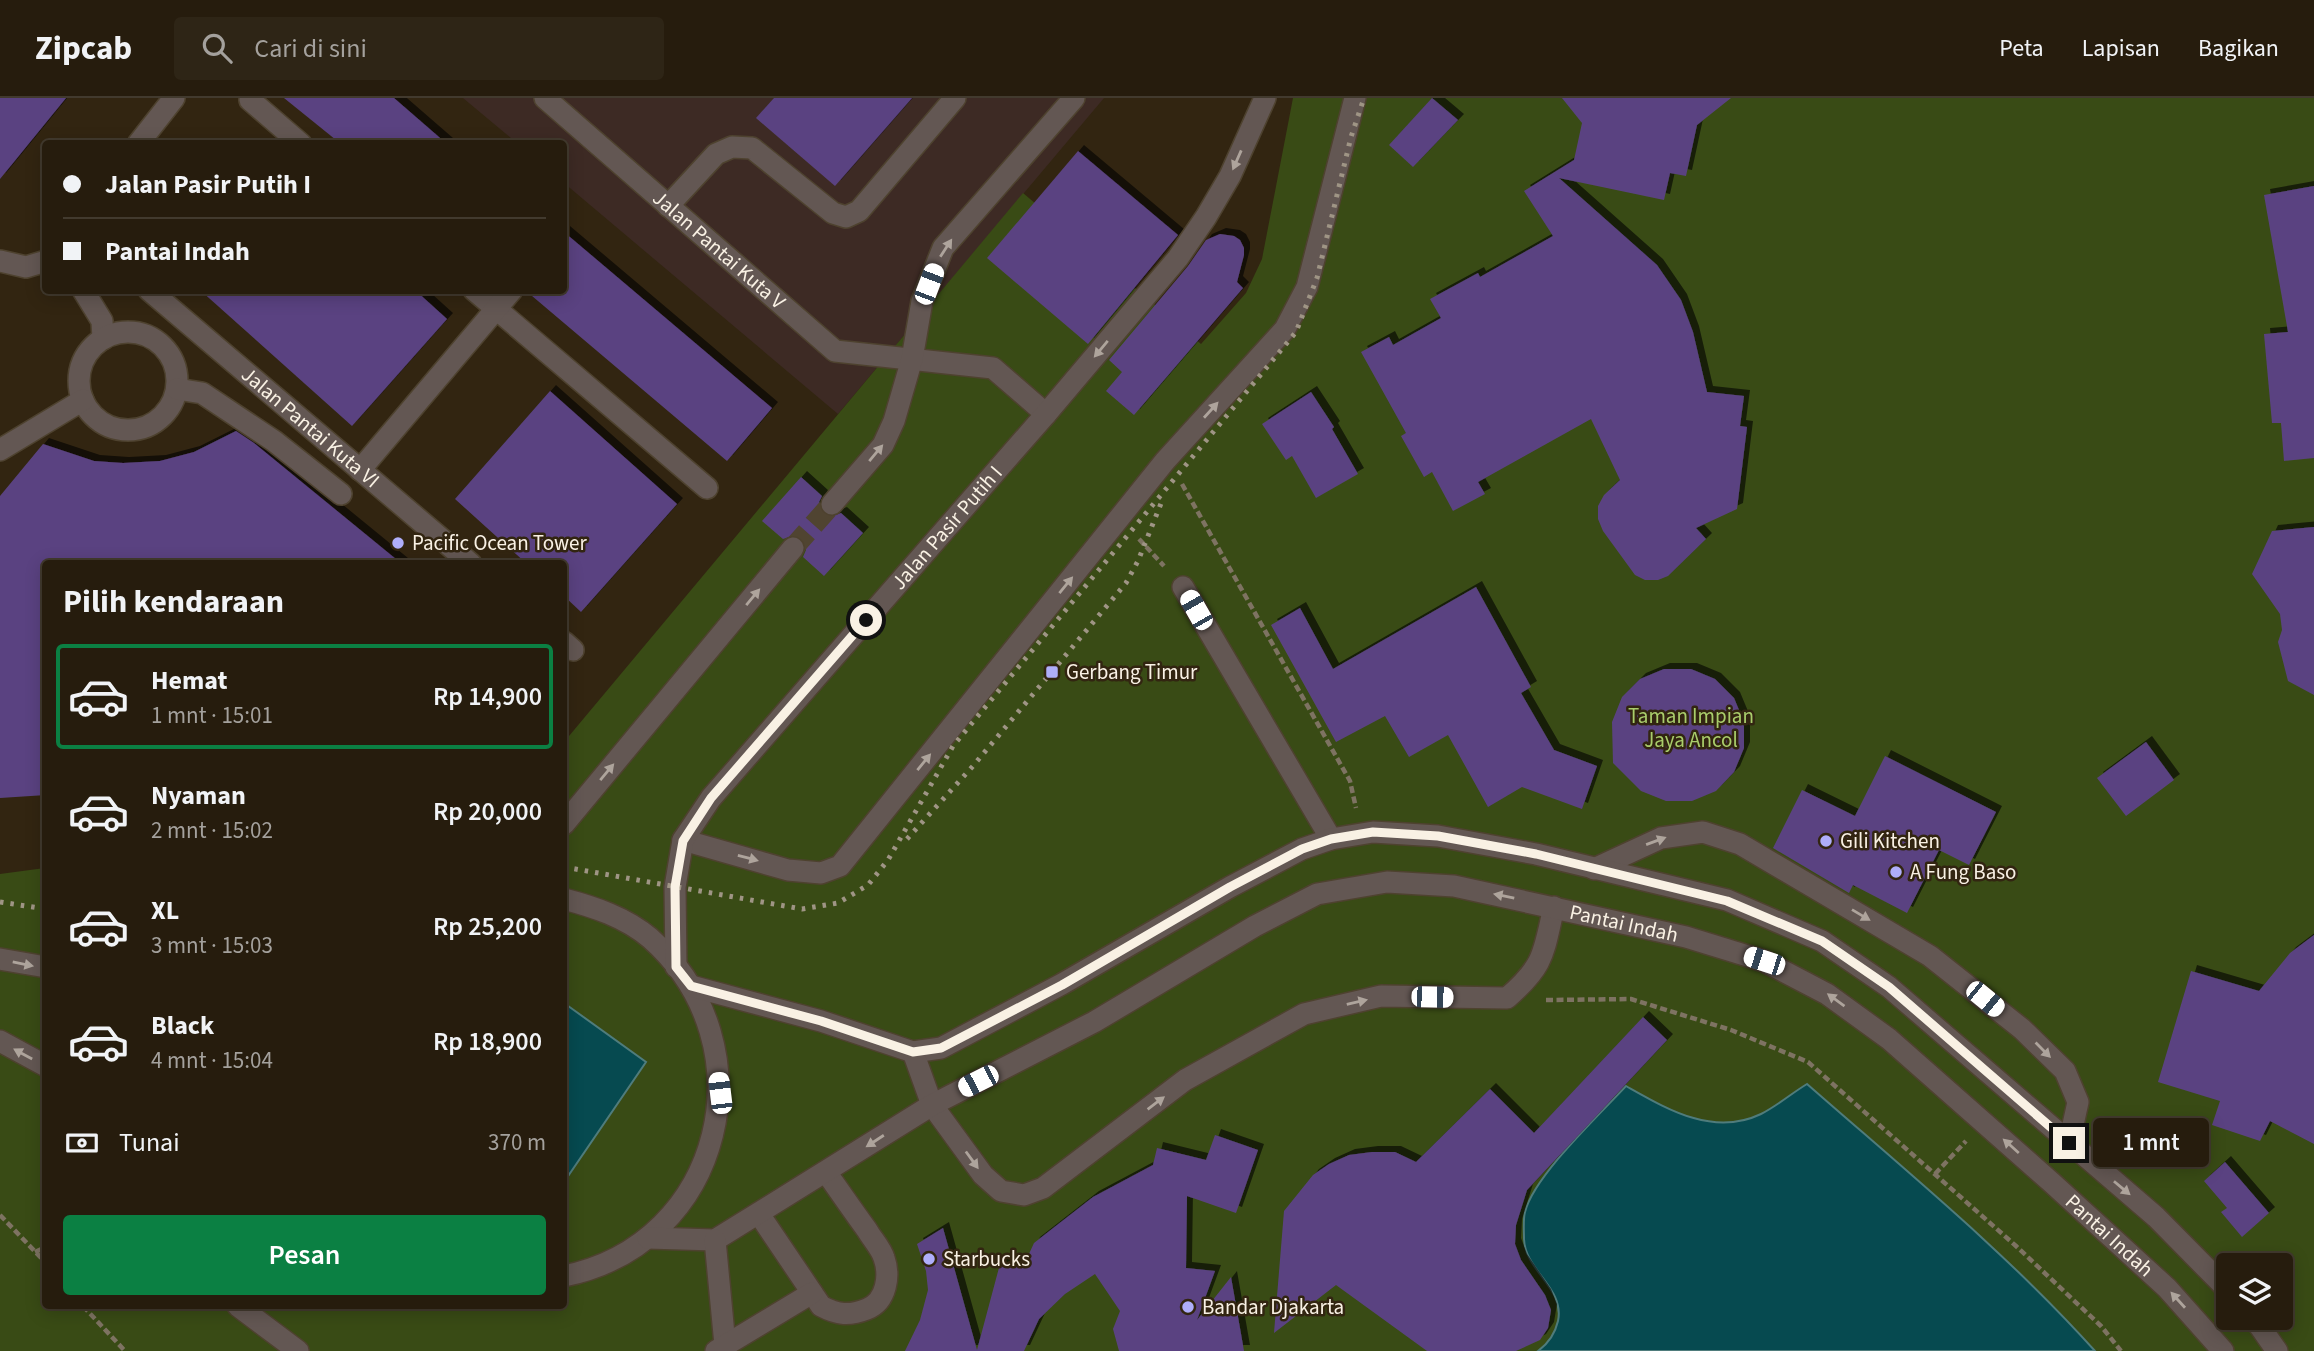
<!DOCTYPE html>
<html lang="id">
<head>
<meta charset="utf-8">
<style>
	:root { --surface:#261c0d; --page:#2e2516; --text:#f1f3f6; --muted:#a4a19d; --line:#423a2e; --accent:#0b8043 }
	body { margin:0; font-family:"Source Sans 3",sans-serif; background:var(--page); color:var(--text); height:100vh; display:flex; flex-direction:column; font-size:26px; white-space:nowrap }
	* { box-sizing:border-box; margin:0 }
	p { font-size:23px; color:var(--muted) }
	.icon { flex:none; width:38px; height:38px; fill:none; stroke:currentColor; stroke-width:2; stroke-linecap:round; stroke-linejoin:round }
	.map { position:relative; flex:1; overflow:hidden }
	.sheet { position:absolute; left:42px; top:462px; width:525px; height:749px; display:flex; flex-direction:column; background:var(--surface); border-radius:7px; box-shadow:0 4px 18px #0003,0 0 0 2px var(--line) }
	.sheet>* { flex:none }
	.hud { position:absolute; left:42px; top:42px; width:525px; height:154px; border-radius:7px; box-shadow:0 4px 18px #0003,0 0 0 2px var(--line); display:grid; align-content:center; height:154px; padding:0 21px; background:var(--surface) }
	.controls { position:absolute; left:2216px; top:1155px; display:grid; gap:14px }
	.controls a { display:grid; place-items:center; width:77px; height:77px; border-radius:7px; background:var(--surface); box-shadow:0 4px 18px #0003,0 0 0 2px var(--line); font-size:35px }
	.end { position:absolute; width:32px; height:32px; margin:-16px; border:9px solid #f9f1e4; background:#111; box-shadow:0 0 0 4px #111 }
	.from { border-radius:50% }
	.bubble { position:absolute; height:49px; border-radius:7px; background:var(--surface); box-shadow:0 4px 18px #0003,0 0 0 2px var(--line); font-size:23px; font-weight:600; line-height:49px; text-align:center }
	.car { position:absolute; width:21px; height:42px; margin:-21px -10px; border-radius:9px; box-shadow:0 0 5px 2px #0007; background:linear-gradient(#fff 24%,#345 0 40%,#fff 0 76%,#345 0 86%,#fff 0) }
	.hud b { display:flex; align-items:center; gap:24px; height:66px; font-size:26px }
	.hud b+b { border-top:2px solid var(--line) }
	.hud i { width:18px; height:18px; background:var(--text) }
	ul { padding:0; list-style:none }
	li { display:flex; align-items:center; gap:21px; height:105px; margin:0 14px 10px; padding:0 7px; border:4px solid transparent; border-radius:7px }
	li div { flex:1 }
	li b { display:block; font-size:26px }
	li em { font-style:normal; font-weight:600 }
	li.current { border-color:var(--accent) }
	li>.icon { width:63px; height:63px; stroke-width:1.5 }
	h2 { padding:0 21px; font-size:32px; line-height:84px }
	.pay { display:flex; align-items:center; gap:18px; height:77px; padding:0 21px; font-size:26px }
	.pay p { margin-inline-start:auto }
	.action { display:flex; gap:14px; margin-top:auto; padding:14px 21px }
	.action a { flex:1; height:80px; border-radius:7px; background:var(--accent); color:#fff; font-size:28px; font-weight:600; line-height:80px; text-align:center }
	header { display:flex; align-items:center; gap:42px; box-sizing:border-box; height:98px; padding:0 35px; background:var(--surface); border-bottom:2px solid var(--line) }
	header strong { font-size:33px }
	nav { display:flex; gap:38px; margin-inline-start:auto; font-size:24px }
	.search { width:490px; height:63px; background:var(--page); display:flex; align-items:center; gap:18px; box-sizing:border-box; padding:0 24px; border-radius:7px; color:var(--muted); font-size:26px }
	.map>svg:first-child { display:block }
</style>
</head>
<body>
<header>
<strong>Zipcab</strong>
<div class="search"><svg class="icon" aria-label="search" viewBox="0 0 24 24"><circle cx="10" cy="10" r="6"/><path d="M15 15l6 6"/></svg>Cari di sini</div>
<nav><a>Peta</a><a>Lapisan</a><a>Bagikan</a></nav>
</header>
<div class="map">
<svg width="2314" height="1253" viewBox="0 0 2314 1253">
	<defs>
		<filter id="shadow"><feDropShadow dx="6" dy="-6" stdDeviation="0" flood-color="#0009"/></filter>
	</defs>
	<rect width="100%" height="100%" fill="#322511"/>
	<path fill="#3d2a24" d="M463,0h641l-266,316 -274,-231v-39l-47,-1z"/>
	<path fill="#394b15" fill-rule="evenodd" d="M1293,0h1021v1253h-2314v-477l45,-6 1,438h518v-564l459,-549 178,151 45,-51 16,-34zM2228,1167h52v53h-52z"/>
	<g fill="#064a50" stroke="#4f7c7c" stroke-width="2">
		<path d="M564,905l82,59 -82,120z"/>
		<path d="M1807,986c98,86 201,170 288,267h-557c11,-8 17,-17 20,-30 7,-33 -33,-50 -34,-82 0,-8 -1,-20 1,-27 9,-36 74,-97 101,-126 41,23 87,51 135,28 16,-8 31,-21 46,-30z"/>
	</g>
	<g fill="#5a4381" filter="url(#shadow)">
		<path d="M0,0h66l-66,81z"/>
		<path d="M284,0h110l53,46h-106z"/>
		<path d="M774,0h138l-77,88 -79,-68z"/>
		<path d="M1432,0l26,22 -45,47 -24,-22z"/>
		<path d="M1562,0h169l-34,27 -11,51 -16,-3 -6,27 -105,-22 98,87 24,35 12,32 14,60 37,4 -4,30 7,1 -10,82 -41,19 10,11 -38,37 -10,4h-13l-10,-5 -32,-44 -5,-12v-13l6,-11 16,-15 -29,-61 -113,63 7,12 -32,17 -21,-39 -8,5 -23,-41 5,-3 -45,-81 28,-15 4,8 48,-27 -11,-19 48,-26 2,4 73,-41 -29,-45 50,-31 8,-37z"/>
		<path d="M1078,53l100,84 -90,109 -101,-86z"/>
		<path d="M2314,88v272l-30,3 -3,-38h-9l-8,-89 24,-2 -24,-137z"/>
		<path d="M564,134l208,176 -45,53 -202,-171h39z"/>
		<path d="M1220,136l14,2 6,4 4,8v7l-7,27 6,6 -109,127 -28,-24 16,-19 -13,-12 79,-94 18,-26z"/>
		<path d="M200,192h215l32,29 -95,107z"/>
		<path d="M550,293l127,113 -96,108 -17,-16v-32h-37l-72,-65z"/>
		<path d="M1311,294l23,35 -2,2 26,45 -42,24 -24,-42 -6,4 -24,-36z"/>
		<path d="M236,333l18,12 148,121h-356v231l-46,3v-302l43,-52 51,17 29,2 37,-2 34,-9z"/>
		<path d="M801,379l21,19 -3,6 4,11 7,4 11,-4 22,20 -39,43 -21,-19 3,-7 -4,-12 -7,-3 -12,4 -21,-18z"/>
		<path d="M2314,429v168l-26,-14 -10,-39 4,-12 -2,-16 -28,-40 20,-43z"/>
		<path d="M1476,489l55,100 -10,6 33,57 43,16 -15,43 -60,-22 -34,20 -40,-72 -39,22 -24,-41 -49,26 -65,-117 29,-17 33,61z"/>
		<path d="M1664,571h27l24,10 19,19 10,24v26l-10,24 -18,19 -24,10h-26l-25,-10 -28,-28 -1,-41 10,-25 18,-18z"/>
		<path d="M2146,644l28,38 -48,36 -29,-38z"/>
		<path d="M1885,658l111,56 -27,53 -30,-15 -32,63 -54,-28 -4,8 -76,-45 29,-58 53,26z"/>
		<path d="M2314,837v209l-44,-23 -10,20 -48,-16 8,-24 -62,-19 33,-111 68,20 31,-38z"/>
		<path d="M1643,919l24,23 -140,150 -11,35 -1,19 6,16 24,35 6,15 -3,18 -8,12 -24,11h-89l-91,-66 -62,48 10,-122 29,-36 16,-11 20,-9 23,-3h23l21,10 74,-73 44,44z"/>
		<path d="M1215,1037l43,15 -22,63 -49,-17 -1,72 29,3 -18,49 34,-43 13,74h-125l-6,-22 7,-18 -25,-37 -30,20 -26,25 -15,32h-119l15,-31 8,-30 -2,-19 -9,-27 26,-16 34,122 23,-86 23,3 11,-24 59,-46 60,-32 4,-17 49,12z"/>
		<path d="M2225,1064l44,51 -27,24 -21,-25 6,-4 -23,-27z"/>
	</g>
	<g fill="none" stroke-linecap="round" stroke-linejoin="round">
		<path stroke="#504431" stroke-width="21" stroke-dasharray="21 10" stroke-linecap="butt" d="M793,450l39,-44"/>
		<g stroke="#4e422f" stroke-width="24">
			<g id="minor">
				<path id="s1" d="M545,0l290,253 158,17 53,46"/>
				<path d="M250,2l51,44"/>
				<path d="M138,46l36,-46"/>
				<path d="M668,108l48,-52 16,-7 20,1 81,65 13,4 13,-6 96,-113"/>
				<path d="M0,163l26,6 20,-6"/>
				<path d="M83,192l19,31 1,18"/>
				<path id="s2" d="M149,192l322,274"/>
				<path d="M474,192l233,198"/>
				<circle cx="128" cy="283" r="49"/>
				<path d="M177,291l25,4 72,48 67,53"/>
				<path d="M0,352l83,-50"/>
				<path d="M360,372l152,-180"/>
				<path d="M832,406l51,-59 11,-24 18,-62 10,-58 21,-53 131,-150"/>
				<path d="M1183,489l148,252"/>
				<path d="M564,544l9,8"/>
				<path d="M564,726l229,-276"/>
				<path d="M683,742l105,30 33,3 19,-7 325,-405 120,-132 22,-42 48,-189"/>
				<path d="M1594,771l67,-31 42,-6 37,12 190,112 92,73 43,42 13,31 -9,41"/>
				<path d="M564,801c30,8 61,18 86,39 121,107 74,306 -86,338"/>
				<path d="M0,861l46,8"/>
				<path id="s3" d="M676,869l-1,-80 8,-47 28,-42 335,-384 132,-156 28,-41 24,-41 35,-78"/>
				<path d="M691,888l130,35 92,31 28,-4 121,-64 168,-97 72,-38 29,-10 42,-7 65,4 98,18 191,46 95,41 67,46 267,230 72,73"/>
				<path d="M0,943l46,25"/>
				<path d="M913,954l19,53 51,70 18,16 23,4 19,-7 142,-108 119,-66 77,-18 126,2c38,-33 36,-44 47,-91"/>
				<path d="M759,1116l62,92c17,9 28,10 46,3 20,-8 23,-34 17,-51 -3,-10 -12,-19 -17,-28 -14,-19 -27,-38 -41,-58"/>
				<path id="s4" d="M648,1140l67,2 217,-135 162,-83 161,-96 62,-32 70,-12 67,4 232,51 78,24 63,33 62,45 162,143 116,106 56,63"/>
				<path d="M715,1142l10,105"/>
				<path d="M238,1208l60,45"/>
				<path d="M2254,1220l23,33"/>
				<path d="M716,1253l96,-58"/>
			</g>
		</g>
		<g stroke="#7e7362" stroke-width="4.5" stroke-dasharray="7 3.5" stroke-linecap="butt">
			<path d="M1182,386l168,297 6,27"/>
			<path d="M1139,441l25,27"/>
			<path d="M1546,902l85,-1 100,31 77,32 208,184 85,80 20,25"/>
			<path d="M1935,1076l31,-33"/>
			<path d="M0,1117l46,48"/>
			<path d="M35,1154l11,-5"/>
			<path d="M83,1208l42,45"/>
		</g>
		<use href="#minor" stroke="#635753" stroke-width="21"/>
		<g stroke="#9f9585" stroke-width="5" stroke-dasharray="3.5 7" stroke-linecap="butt">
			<path d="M907,741l66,-73 153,-183 12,-22 24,-60"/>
			<path d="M564,769l238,42 36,-6 30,-18 20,-25 65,-114 343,-414 21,-54 34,-141 13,-39"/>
			<path d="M0,804l46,7"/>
		</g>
	</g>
	<defs><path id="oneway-solid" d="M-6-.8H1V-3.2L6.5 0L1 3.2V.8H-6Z" transform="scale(1.75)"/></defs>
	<g fill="#aea49c">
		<use href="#oneway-solid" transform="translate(1237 62) rotate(114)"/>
		<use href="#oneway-solid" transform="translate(946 150) rotate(-57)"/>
		<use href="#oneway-solid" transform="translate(1101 251) rotate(130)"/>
		<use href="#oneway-solid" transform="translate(1211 312) rotate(-48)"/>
		<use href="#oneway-solid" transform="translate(876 355) rotate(-50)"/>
		<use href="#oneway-solid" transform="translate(1066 487) rotate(-51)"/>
		<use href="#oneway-solid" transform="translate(753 499) rotate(-50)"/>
		<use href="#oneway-solid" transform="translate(924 664) rotate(-51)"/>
		<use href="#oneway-solid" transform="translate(607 674) rotate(-50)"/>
		<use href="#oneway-solid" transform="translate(1656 743) rotate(-20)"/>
		<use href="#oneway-solid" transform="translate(748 760) rotate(15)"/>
		<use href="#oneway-solid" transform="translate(1504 798) rotate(-168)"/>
		<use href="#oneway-solid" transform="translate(1861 817) rotate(31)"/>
		<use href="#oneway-solid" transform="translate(23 866) rotate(12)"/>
		<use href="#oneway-solid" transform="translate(1836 902) rotate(-144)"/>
		<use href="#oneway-solid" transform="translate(1357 904) rotate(-13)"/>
		<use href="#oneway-solid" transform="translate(2043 952) rotate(45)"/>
		<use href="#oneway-solid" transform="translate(23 956) rotate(-151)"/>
		<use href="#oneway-solid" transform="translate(1156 1005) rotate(-37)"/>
		<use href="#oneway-solid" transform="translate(875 1043) rotate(147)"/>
		<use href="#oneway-solid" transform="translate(2011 1048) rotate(-138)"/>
		<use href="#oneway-solid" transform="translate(972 1062) rotate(54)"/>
		<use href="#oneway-solid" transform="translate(2122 1090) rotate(40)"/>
		<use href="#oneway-solid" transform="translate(2178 1202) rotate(-132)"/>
	</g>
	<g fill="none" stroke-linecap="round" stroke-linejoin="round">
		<path stroke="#f9f1e4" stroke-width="9" d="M866,522l-155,178 -28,43 -8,46 1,80 15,19 130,35 92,31 28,-4 121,-63 168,-98 72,-38 29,-10 42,-7 65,4 98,18 191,47 95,40 67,46 180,156"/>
	</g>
	<g fill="#afaefa" stroke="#322511" stroke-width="2.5">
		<circle cx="398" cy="445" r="7"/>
		<rect x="1045" y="567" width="14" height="14" rx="3.5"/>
		<circle cx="1826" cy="743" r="7"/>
		<circle cx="1896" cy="774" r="7"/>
		<circle cx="929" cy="1161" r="7"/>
		<circle cx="1188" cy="1209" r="7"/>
	</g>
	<g text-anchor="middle" stroke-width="5" stroke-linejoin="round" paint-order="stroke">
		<g font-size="21" fill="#f9f1e4" stroke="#322511">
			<text dy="7" stroke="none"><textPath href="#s1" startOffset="231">Jalan Pantai Kuta V</textPath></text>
			<text dy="7" stroke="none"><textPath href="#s2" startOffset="212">Jalan Pantai Kuta VI</textPath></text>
			<text dy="7" stroke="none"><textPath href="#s3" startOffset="537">Jalan Pasir Putih I</textPath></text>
			<text dy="7" stroke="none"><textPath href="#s4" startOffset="1074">Pantai Indah</textPath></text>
			<text dy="7" stroke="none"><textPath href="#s4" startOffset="1662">Pantai Indah</textPath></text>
		</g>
		<g font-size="21" fill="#f9f1e4" stroke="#322511" text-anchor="start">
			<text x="412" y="452">Pacific Ocean Tower</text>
			<text x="1066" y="581">Gerbang Timur</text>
			<text x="1840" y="750">Gili Kitchen</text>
			<text x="1910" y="781">A Fung Baso</text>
			<text x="943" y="1168">Starbucks</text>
			<text x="1202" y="1216">Bandar Djakarta</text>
		</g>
		<g font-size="21" fill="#a9cd6b" stroke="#322511">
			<text x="1691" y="625">Taman Impian<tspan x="1691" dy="24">Jaya Ancol</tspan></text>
		</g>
	</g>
</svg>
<div class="controls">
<a><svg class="icon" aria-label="layers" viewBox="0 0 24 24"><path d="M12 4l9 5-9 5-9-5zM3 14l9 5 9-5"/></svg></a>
</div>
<i class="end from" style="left:866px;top:522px"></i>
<i class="end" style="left:2069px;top:1045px"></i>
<div class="bubble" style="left:2093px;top:1020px;width:116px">1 mnt</div>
<i class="car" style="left:929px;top:186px;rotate:21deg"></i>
<i class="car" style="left:1196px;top:512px;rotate:330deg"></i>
<i class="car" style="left:1764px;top:863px;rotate:288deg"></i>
<i class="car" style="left:1432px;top:899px;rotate:91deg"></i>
<i class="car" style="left:1985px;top:901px;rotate:129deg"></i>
<i class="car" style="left:978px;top:983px;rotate:243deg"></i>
<i class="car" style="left:720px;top:995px;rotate:353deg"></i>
<div class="hud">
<b><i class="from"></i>Jalan Pasir Putih I</b>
<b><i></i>Pantai Indah</b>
</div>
<section class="sheet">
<h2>Pilih kendaraan</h2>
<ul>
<li class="current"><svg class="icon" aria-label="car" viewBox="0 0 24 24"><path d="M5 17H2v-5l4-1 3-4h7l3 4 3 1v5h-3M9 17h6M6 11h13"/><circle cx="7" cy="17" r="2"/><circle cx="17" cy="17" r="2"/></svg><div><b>Hemat</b><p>1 mnt · 15:01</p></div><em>Rp 14,900</em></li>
<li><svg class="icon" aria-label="car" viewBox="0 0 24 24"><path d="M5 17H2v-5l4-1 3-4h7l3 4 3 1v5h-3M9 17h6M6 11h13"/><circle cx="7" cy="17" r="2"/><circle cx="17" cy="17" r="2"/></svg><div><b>Nyaman</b><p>2 mnt · 15:02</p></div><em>Rp 20,000</em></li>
<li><svg class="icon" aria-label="car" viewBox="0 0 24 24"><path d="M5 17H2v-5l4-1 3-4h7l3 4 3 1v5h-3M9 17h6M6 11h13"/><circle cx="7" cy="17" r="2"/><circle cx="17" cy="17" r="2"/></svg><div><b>XL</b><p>3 mnt · 15:03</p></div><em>Rp 25,200</em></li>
<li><svg class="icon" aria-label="car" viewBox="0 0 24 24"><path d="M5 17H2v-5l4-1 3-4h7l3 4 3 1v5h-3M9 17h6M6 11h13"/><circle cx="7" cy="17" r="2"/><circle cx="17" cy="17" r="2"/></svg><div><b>Black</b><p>4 mnt · 15:04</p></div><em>Rp 18,900</em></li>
</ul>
<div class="pay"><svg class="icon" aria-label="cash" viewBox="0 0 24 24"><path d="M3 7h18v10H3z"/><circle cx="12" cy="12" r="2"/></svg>Tunai<p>370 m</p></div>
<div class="action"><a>Pesan</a></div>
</section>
</div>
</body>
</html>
